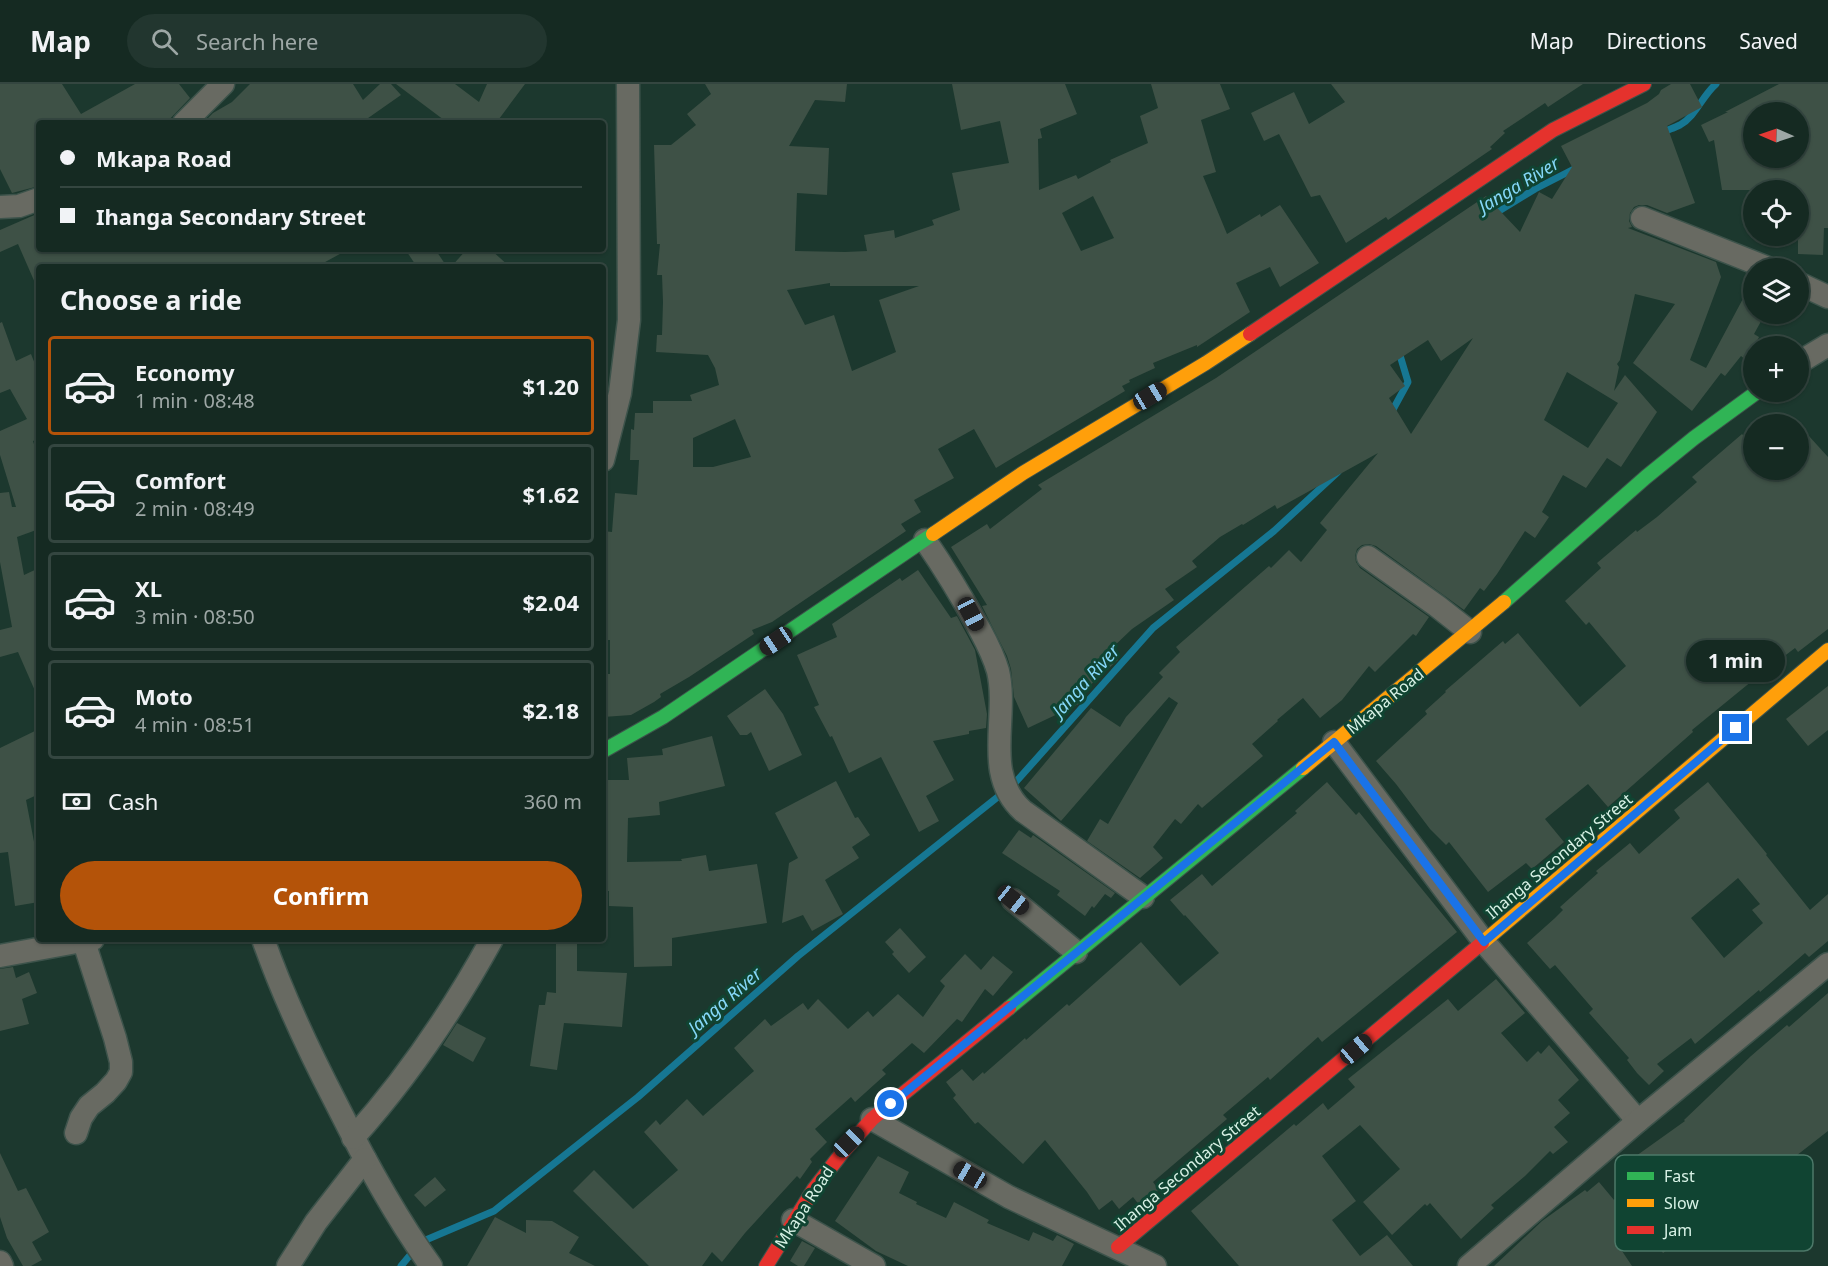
<!DOCTYPE html>
<html lang="en">
<head>
<meta charset="utf-8">
<style>
	:root { --surface:#152a22; --page:#22362f; --text:#f1f3f6; --muted:#9da7a5; --line:#344640; --accent:#b45309 }
	body { margin:0; font-family:"Noto Sans",sans-serif; background:var(--page); color:var(--text); height:100vh; display:flex; flex-direction:column; font-size:22px; white-space:nowrap }
	* { box-sizing:border-box; margin:0 }
	p { font-size:20px; color:var(--muted) }
	.icon { flex:none; width:33px; height:33px; fill:none; stroke:currentColor; stroke-width:2; stroke-linecap:round; stroke-linejoin:round }
	.map { position:relative; flex:1; overflow:hidden }
	.panel { position:absolute; left:36px; top:180px; width:570px; height:678px; display:flex; flex-direction:column; background:var(--surface); border-radius:6px; box-shadow:0 2px 4px #0004,0 0 0 2px var(--line) }
	.panel>* { flex:none }
	.banner { position:absolute; left:36px; top:36px; width:570px; height:132px; border-radius:6px; box-shadow:0 2px 4px #0004,0 0 0 2px var(--line); display:grid; align-content:center; height:132px; padding:0 24px; background:var(--surface) }
	.needle { width:39px; rotate:272deg }
	.tools { position:absolute; left:1743px; top:18px; display:grid; gap:12px }
	.tools a { display:grid; place-items:center; width:66px; height:66px; border-radius:50%; background:var(--surface); box-shadow:0 2px 4px #0004,0 0 0 2px var(--line); font-size:30px }
	.end { position:absolute; width:27px; height:27px; margin:-14px; border:8px solid #1a73e8; background:#fff; box-shadow:0 0 0 3px #fff }
	.from { border-radius:50% }
	.bubble { position:absolute; height:42px; border-radius:21px; background:var(--surface); box-shadow:0 2px 4px #0004,0 0 0 2px var(--line); font-size:20px; font-weight:700; line-height:42px; text-align:center }
	.car { position:absolute; width:18px; height:36px; margin:-18px -9px; border-radius:8px; box-shadow:0 0 4px 2px #0007; background:linear-gradient(#222 24%,#8ab4d8 0 40%,#222 0 76%,#8ab4d8 0 86%,#222 0) }
	.banner b { display:flex; align-items:center; gap:21px; height:57px; font-size:22px }
	.banner b+b { border-top:2px solid var(--line) }
	.banner i { width:15px; height:15px; background:var(--text) }
	ul { padding:0; list-style:none }
	li { display:flex; align-items:center; gap:18px; height:99px; margin:0 12px 9px; padding:0 12px; border:3px solid var(--line); border-radius:6px }
	li div { flex:1 }
	li b { display:block; font-size:22px }
	li em { font-style:normal; font-weight:700 }
	li.current { border-color:var(--accent) }
	li>.icon { width:54px; height:54px; stroke-width:1.5 }
	h2 { padding:0 24px; font-size:27px; line-height:72px }
	.pay { display:flex; align-items:center; gap:15px; height:66px; padding:0 24px; font-size:22px }
	.pay p { margin-inline-start:auto }
	.action { display:flex; gap:12px; margin-top:auto; padding:12px 24px }
	.action a { flex:1; height:69px; border-radius:36px; background:var(--accent); color:#fff; font-size:24px; font-weight:700; line-height:69px; text-align:center }
	header { display:flex; align-items:center; gap:36px; box-sizing:border-box; height:84px; padding:0 30px; background:var(--surface); border-bottom:2px solid var(--line) }
	header strong { font-size:28px }
	nav { display:flex; gap:33px; margin-inline-start:auto; font-size:21px }
	.search { width:420px; height:54px; background:var(--page); display:flex; align-items:center; gap:15px; box-sizing:border-box; padding:0 21px; border-radius:33px; color:var(--muted); font-size:22px }
	.map>svg:first-child { display:block }
</style>
</head>
<body>
<header>
<strong>Map</strong>
<div class="search"><svg class="icon" aria-label="search" viewBox="0 0 24 24"><circle cx="10" cy="10" r="6"/><path d="M15 15l6 6"/></svg>Search here</div>
<nav><a>Map</a><a>Directions</a><a>Saved</a></nav>
</header>
<div class="map">
<svg width="1828" height="1182" viewBox="0 0 1828 1182">
	<rect width="100%" height="100%" fill="#1c382e"/>
	<g fill="none" stroke-linecap="round" stroke-linejoin="round">
		<g stroke="#167793" stroke-width="7">
			<path d="M1661,49c6,-3 13,-5 19,-8 16,-9 22,-29 36,-41"/>
			<path d="M1494,130l41,-25 41,-21"/>
			<path d="M1390,331l18,-33 -9,-30"/>
			<path d="M401,1182l20,-24 73,-31 144,-114 160,-141 216,-172 139,-156 121,-97 64,-59"/>
		</g>
	</g>
	<g fill="#3e5146" fill-rule="evenodd">
		<path d="M0,0h62l19,30 54,-30h44l11,14 -24,25h-127v63l-27,7 -12,-24z"/>
		<path d="M250,0h103l10,16 17,-16h11l10,11 -40,28h-158l10,-10 19,-11z"/>
		<path d="M396,0h59l24,18 8,-18h38l-29,39h-48z"/>
		<path d="M705,0h142l-2,18 -30,-2 -26,46 40,2 -2,47 -30,-2 -2,58 50,1 22,-1 -3,-16 30,-5 1,8 39,-13 -2,-5 28,-10 -8,-37 57,-10 -9,-42 -39,9 -9,-46h113l12,30 -37,15 2,9 -4,1 1,51 37,-15 2,4 33,-17 -1,-2 38,-17 -8,-27 18,-8 -7,-24h69l10,25 -29,11 15,52 -13,4 24,58 33,-20 1,3 19,-12 39,58 -39,24 -10,-20 -34,16 14,29 -53,35v-2l-44,18 2,5 -26,12 1,2 -8,4 3,5 -129,77 -22,-39 -36,20 16,29 -40,22 7,12 -20,12 5,7 -134,91 -20,8 2,4 -65,43 -29,17 1,3 -7,5 -23,13 -28,2v-43h7v-34h-7v-109l9,1 3,-39 22,2 2,-35h-9l1,-31 3,1 1,-17h18v-12h39l-2,-6 29,-10 -4,-17 -7,-13 -52,-3 1,-17h5l1,-33 -1,-27h-5l3,-31h-3l-3,-99h17l25,-20 -9,-11 24,-20zM1093,112l21,42 -33,13 -19,-38zM830,199v3h89l-40,14 17,52 -44,19 -18,-56 -29,10 -18,-35zM735,335l16,38 -38,10h-20v-29z"/>
		<path d="M1331,0h252l-35,23 -3,-4 -42,28 2,2 -15,14 2,2 -104,71 -2,-3 -40,26 -26,-48 -9,2 -32,-63 -15,7 -13,-28 43,-21 15,32 36,-22z"/>
		<path d="M1671,0h19l12,23 -35,19 28,77 -28,10 -20,-8h-8l-5,2 -4,6 -1,8 3,6 -4,1 88,34 5,15 -31,83 16,8 48,-90v36h11l-11,20 5,3 -12,24 -6,-5 -16,20 -4,-3 -29,38 -59,-48 42,-59 -40,-10 -15,66 -3,4 2,3 -5,24 11,-16 32,37 -36,55 -14,-9 -21,30 -23,-13 -21,37 7,5 -14,21 -10,-7 -28,43 -13,17 -4,-3 -16,22 -88,-64 -7,-2 -7,1 -5,4 -2,7 1,6 4,6 69,49 -13,19 -3,-2 -38,38 -6,-6 -27,34 -22,18 -17,-20 -26,22 1,1 -26,23 11,12 -61,52 -4,-4 -17,20 -6,-5 -22,28 10,11 -23,20 -53,-37 13,-22 8,5 70,-121 -9,-6 -108,124 -37,-33 67,-80 29,19 6,-10 37,-40 -4,-4 21,-21 -4,-5 93,-81 2,2 18,-18 12,12 26,-32 -7,-7 58,-70 -101,56 -2,-4 -32,20 -1,-1 -22,13 -28,24 5,6 -32,22 9,11 -42,29 -22,21 8,10 -42,38 7,4 -55,26 -14,-31 -3,-28 -4,-13 -25,-50 5,-1 -36,-58 36,-23 3,5 52,-40 -4,-4 178,-107 270,-182 34,36 19,-40 13,7 20,-32 -11,-21 86,-43 12,-9 2,-4zM1473,254l-62,96 -22,-36 16,-12 -15,-21 38,-25 13,21zM1567,288l51,31 -30,45 -44,-28z"/>
		<path d="M1779,0h49v144h-4l-1,27 -25,-1v-64h-76l-8,-50 -5,2 -8,-17 27,-13h-3zM1754,28h44v46h-44z"/>
		<path d="M39,129v36h310l-33,18h-277v25l-21,-48 -18,8v-22z"/>
		<path d="M405,165h30l12,18h-30z"/>
		<path d="M467,165h23l20,18h-59z"/>
		<path d="M2,238l14,39 15,-7 8,20v65l-6,2 6,19v69l-22,8 7,38 15,-7v132l-21,-48 -18,5v-27l12,-3 -12,-65v-69l9,-1 3,15h4l-16,-52v-24l27,-12 -17,-30 -10,4v-70z"/>
		<path d="M1798,340l30,33v172l-30,23 -3,-4 -43,33 -60,49 1,2 -85,75 -20,-23 -43,35 19,23 -32,27 -6,-6 -38,29 -39,-50 -3,3 -16,-16 -34,-45 -20,-23 51,-47 -2,-3 21,-19 -1,-1 58,-50 2,3 13,-11 62,74 46,-41 -37,-44 -3,3 -21,-24 36,-33 -4,-5 39,-33 1,2 20,-15 40,-35 -5,-5 50,-43 12,13v23h44z"/>
		<path d="M918,486l33,48 6,-2 18,34 12,64 -1,14 -17,3v3l-36,7 21,39 -28,16 13,25 -20,11 -38,-75 -32,16 -17,-37 -2,1 -16,-30 5,-2 -22,-50 40,-18 -5,-13 68,-46 2,3z"/>
		<path d="M1828,602v44l-20,16 -22,-27z"/>
		<path d="M765,605l18,25 19,41 -33,16 -18,-39 -4,3h-7l-13,-19z"/>
		<path d="M39,645v65l-13,6 13,68v34l-24,4 -7,-54 -8,1v-105z"/>
		<path d="M712,652l13,50 -66,16 1,13 -32,3 -1,44 55,-1 -1,-2 25,-4 3,16 48,-7 10,59 -95,15v28l-38,1 -1,-60 -24,-1v-15h-6v-111h26l-2,-22 36,-3 -1,-6z"/>
		<path d="M836,697l19,37 3,-1 12,18 -18,12 7,11 -34,22 18,34 -31,17 -9,-16 -21,8 7,-60 9,-5 -23,-45z"/>
		<path d="M1327,698l29,33 3,-3 98,120 -135,110 -4,-5 -48,43 -2,-3 -45,38 4,4 -74,63 6,8 -19,16 -7,-9 -14,12 -7,-9 -13,10 -12,-18 -42,-52 -22,24 -45,-42 -3,2 -22,-26 3,-3 -10,-13 16,-13 11,12 10,-9 1,2 41,-36 1,2 41,-36 2,2 72,-64 39,44 39,-33 -34,-38 -1,1 -14,-16 32,-26 10,12 85,-73 -2,-2z"/>
		<path d="M1708,698l59,72 -1,1 44,55 18,-16v47l-19,16 -4,-4 -45,39 -1,-2 -64,54 -4,-6 -34,26 7,7 -15,14 -12,-12 -10,-13 2,-2 -40,-45 4,-4 -38,-44 -5,4 -23,-26 28,-25 8,-8 -3,-3 38,-34 -2,-2 34,-28 9,11 41,-36 -6,-8zM1738,794l22,26 -8,6 11,13 -39,35 -33,-40z"/>
		<path d="M1019,746l12,8 2,-3 82,58 -4,5 -6,-4 -11,14 -2,-2 -7,10 -28,-21 3,-4 -58,-38z"/>
		<path d="M900,844l26,29 -17,16 -17,-19 2,-2 -9,-10z"/>
		<path d="M556,860h21v27l50,2 -5,54 -58,-4 -7,47 -27,-4 9,-61h6l2,-13 9,1z"/>
		<path d="M965,870l16,16 12,-14 20,16 -20,24 -8,-7 -23,33 -5,-3 -33,34 -12,-10 -30,27 4,4 -31,28 -4,-5 -36,32 12,13 -17,17 2,3 -12,17 -3,-3 -52,57 -23,29 -10,-10 -10,14h-53l-76,-75 21,-21 39,39 45,-39 -34,-38 12,-12 4,5 27,-26 16,17 51,-45 -20,-23 31,-29 6,7 32,-23 5,7 10,-11 30,30 20,-18 5,6 25,-23 25,23 22,-31 -5,-5z"/>
		<path d="M13,883l3,11 13,-6 8,21 -15,6 7,25 -29,7v-62z"/>
		<path d="M1496,895l29,34 -24,20 26,29 11,-11 3,3 8,-9 30,35 -21,20 12,13 -16,14 14,15 -15,12 -3,-3 -25,25 -34,29 3,3 -33,31 -31,-36 -3,3 -2,-2 -33,31 -29,-33 37,-33 -40,-44 -38,31 34,45 -24,19 28,36 27,-21 26,31h-174l-48,-55 103,-87 2,2 27,-23 5,7 27,-23 -7,-8 100,-80 10,12z"/>
		<path d="M1828,909v138l-36,28 -4,-4 -59,50 -10,-15 -38,27 10,16 -28,20 -16,-22 -25,20 10,15h-138l48,-45 43,-31 2,2 12,-10 15,18 23,-29 -8,-10 56,-40 -1,-1 67,-64 36,-31 2,2z"/>
		<path d="M457,939l29,15 -13,24 -30,-17z"/>
		<path d="M0,1069l18,38 8,-3 23,44 -17,10 10,18 -11,6h-8l-16,-28 -7,-21z"/>
		<path d="M878,1072l31,16 -10,21 18,9 -1,2 30,14 8,-16 35,18 -2,3 42,18 4,-9 20,9 4,-6 17,9 -12,22h-154l-32,-15 -41,-30z"/>
		<path d="M435,1093l11,13 -21,17 -11,-12z"/>
		<path d="M495,1133l31,16v-13l26,1 27,16 -10,16 26,13h-128z"/>
		<path d="M802,1157l13,7 -11,18h-6l-8,-5z"/>
	</g>
	<g fill="none" stroke-linecap="round" stroke-linejoin="round">
		<g stroke="#3d534b" stroke-width="25">
			<g id="street">
				<path d="M184,39l39,-39"/>
				<path d="M0,123l19,-1 20,-7"/>
				<path d="M1642,134l126,50"/>
				<path d="M1798,199l30,14"/>
				<path d="M1798,279l30,-18"/>
				<path d="M603,376l17,-67 9,-73 -1,-236"/>
				<path d="M925,456c20,29 38,59 55,90 7,13 14,27 18,41 11,47 -16,103 25,140l120,86"/>
				<path d="M1368,473l69,49 33,26"/>
				<path d="M1334,658l150,200 154,179"/>
				<path d="M1013,816l63,52"/>
				<path d="M263,855c20,57 45,110 73,164 28,56 58,112 95,163"/>
				<path d="M0,872l93,-17"/>
				<path d="M872,1035l137,78 146,69"/>
				<path d="M76,1049l5,-15 8,-12 16,-13 11,-12 5,-9v-10l-6,-24 -31,-96"/>
				<path d="M353,1054c54,-60 100,-128 139,-199"/>
				<path d="M793,1136l81,46"/>
				<path d="M0,1178l2,4"/>
				<path d="M288,1182l28,-44 49,-63"/>
				<path d="M1469,1182l169,-145 190,-157"/>
			</g>
		</g>
		<g stroke="#3d534b" stroke-width="16">
			<g id="fast">
				<path d="M1504,518l142,-125 48,-39 63,-46"/>
				<path d="M603,667l60,-34 270,-183"/>
				<path d="M1009,924l294,-240"/>
			</g>
		</g>
		<g stroke="#3d534b" stroke-width="16">
			<g id="slow">
				<path d="M933,450l90,-61 183,-110 44,-29"/>
				<path d="M1303,684l201,-166"/>
				<path d="M1482,859l346,-293"/>
			</g>
		</g>
		<g stroke="#3d534b" stroke-width="16">
			<g id="jam">
				<path d="M1250,250l303,-204 91,-46"/>
				<path d="M1118,1163l364,-304"/>
				<path d="M766,1182l48,-77 28,-36 30,-34 137,-111"/>
			</g>
		</g>
		<use href="#street" stroke="#686a62" stroke-width="22"/>
		<use href="#fast" stroke="#30b455" stroke-width="14"/>
		<use href="#slow" stroke="#ff9f0a" stroke-width="14"/>
		<use href="#jam" stroke="#e5322d" stroke-width="14"/>
	</g>
	<g fill="none" stroke-linecap="round" stroke-linejoin="round">
		<path stroke="#1a73e8" stroke-width="8" d="M891,1020l443,-362 150,200 252,-214"/>
	</g>
	<g text-anchor="middle" stroke-width="6" stroke-linejoin="round" paint-order="stroke">
		<g font-size="16" fill="#d8f2e6" stroke="#104432">
			<text transform="translate(1385 617) rotate(-39)" y="6">Mkapa Road</text>
			<text transform="translate(1559 772) rotate(-40)" y="6">Ihanga Secondary Street</text>
			<text transform="translate(1187 1084) rotate(-40)" y="6">Ihanga Secondary Street</text>
			<text transform="translate(804 1123) rotate(-57)" y="6">Mkapa Road</text>
		</g>
		<g font-size="18" font-style="italic" fill="#85d7f8" stroke="#104432">
			<text transform="translate(1519 101) rotate(-31)" y="6">Janga River</text>
			<text transform="translate(1086 597) rotate(-48)" y="6">Janga River</text>
			<text transform="translate(725 917) rotate(-41)" y="6">Janga River</text>
		</g>
	</g>
	<rect x="1615" y="1071" width="198" height="96" rx="9" fill="#104432" stroke="#4c7868" stroke-width="1.5"/>
	<rect x="1627" y="1088" width="27" height="8" fill="#30b455"/>
	<rect x="1627" y="1115" width="27" height="8" fill="#ff9f0a"/>
	<rect x="1627" y="1142" width="27" height="8" fill="#e5322d"/>
	<g font-size="16" fill="#d8f2e6">
		<text x="1664" y="1098">Fast</text>
		<text x="1664" y="1125">Slow</text>
		<text x="1664" y="1152">Jam</text>
	</g>
</svg>
<div class="tools">
<a><svg class="needle" viewBox="-14 -14 28 28"><path d="M0-13l5 13h-10z" fill="#e53935"/><path d="M0 13l5-13h-10z" fill="#9da7a5"/></svg></a>
<a><svg class="icon" aria-label="locate" viewBox="0 0 24 24"><circle cx="12" cy="12" r="6"/><path d="M12 2v4M12 18v4M2 12h4M18 12h4"/></svg></a>
<a><svg class="icon" aria-label="layers" viewBox="0 0 24 24"><path d="M12 4l9 5-9 5-9-5zM3 14l9 5 9-5"/></svg></a>
<a>+</a>
<a>−</a>
</div>
<i class="end from" style="left:891px;top:1020px"></i>
<i class="end" style="left:1736px;top:644px"></i>
<div class="bubble" style="left:1686px;top:556px;width:99px">1 min</div>
<i class="car" style="left:1150px;top:312px;rotate:59deg"></i>
<i class="car" style="left:971px;top:530px;rotate:152deg"></i>
<i class="car" style="left:776px;top:557px;rotate:236deg"></i>
<i class="car" style="left:1013px;top:816px;rotate:129deg"></i>
<i class="car" style="left:1356px;top:965px;rotate:50deg"></i>
<i class="car" style="left:849px;top:1058px;rotate:45deg"></i>
<i class="car" style="left:970px;top:1091px;rotate:300deg"></i>
<div class="banner">
<b><i class="from"></i>Mkapa Road</b>
<b><i></i>Ihanga Secondary Street</b>
</div>
<section class="panel">
<h2>Choose a ride</h2>
<ul>
<li class="current"><svg class="icon" aria-label="car" viewBox="0 0 24 24"><path d="M5 17H2v-5l4-1 3-4h7l3 4 3 1v5h-3M9 17h6M6 11h13"/><circle cx="7" cy="17" r="2"/><circle cx="17" cy="17" r="2"/></svg><div><b>Economy</b><p>1 min · 08:48</p></div><em>$1.20</em></li>
<li><svg class="icon" aria-label="car" viewBox="0 0 24 24"><path d="M5 17H2v-5l4-1 3-4h7l3 4 3 1v5h-3M9 17h6M6 11h13"/><circle cx="7" cy="17" r="2"/><circle cx="17" cy="17" r="2"/></svg><div><b>Comfort</b><p>2 min · 08:49</p></div><em>$1.62</em></li>
<li><svg class="icon" aria-label="car" viewBox="0 0 24 24"><path d="M5 17H2v-5l4-1 3-4h7l3 4 3 1v5h-3M9 17h6M6 11h13"/><circle cx="7" cy="17" r="2"/><circle cx="17" cy="17" r="2"/></svg><div><b>XL</b><p>3 min · 08:50</p></div><em>$2.04</em></li>
<li><svg class="icon" aria-label="car" viewBox="0 0 24 24"><path d="M5 17H2v-5l4-1 3-4h7l3 4 3 1v5h-3M9 17h6M6 11h13"/><circle cx="7" cy="17" r="2"/><circle cx="17" cy="17" r="2"/></svg><div><b>Moto</b><p>4 min · 08:51</p></div><em>$2.18</em></li>
</ul>
<div class="pay"><svg class="icon" aria-label="cash" viewBox="0 0 24 24"><path d="M3 7h18v10H3z"/><circle cx="12" cy="12" r="2"/></svg>Cash<p>360 m</p></div>
<div class="action"><a>Confirm</a></div>
</section>
</div>
</body>
</html>
